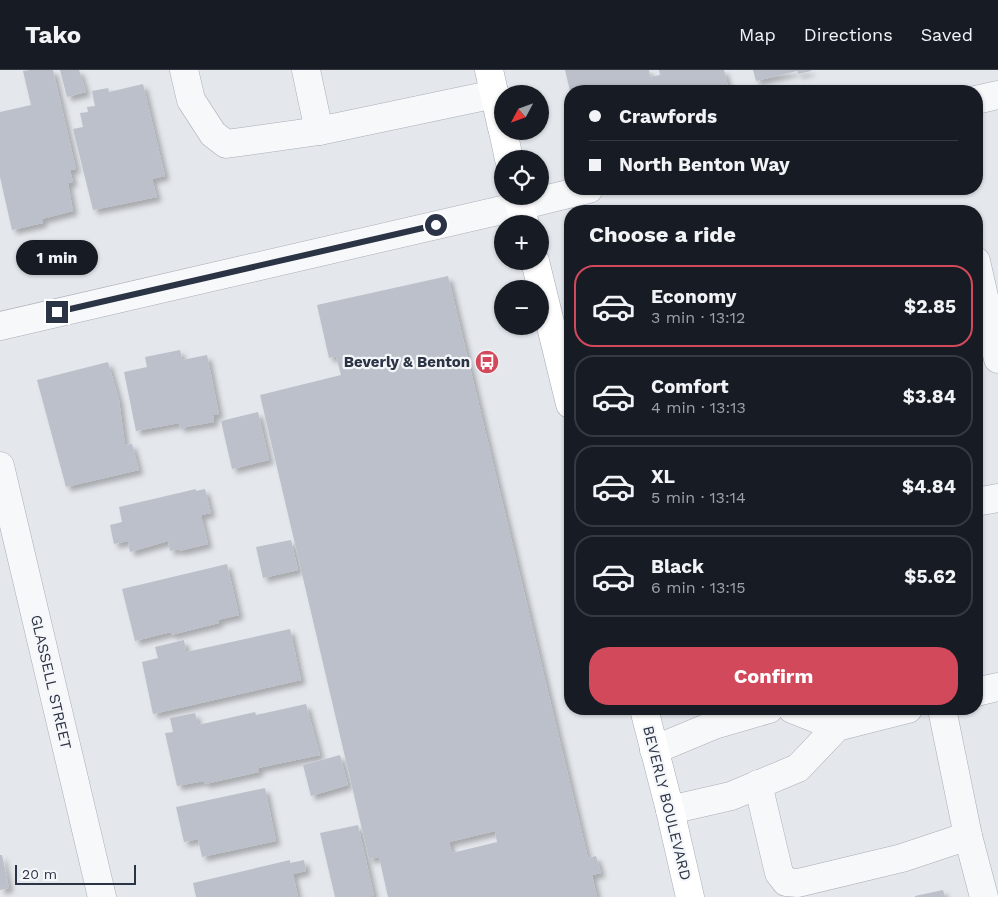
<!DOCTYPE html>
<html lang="en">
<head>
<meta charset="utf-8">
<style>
	:root { --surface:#171b24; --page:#242831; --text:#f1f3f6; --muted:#9ea1a6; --line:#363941; --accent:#d1495b }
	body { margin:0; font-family:"Work Sans",sans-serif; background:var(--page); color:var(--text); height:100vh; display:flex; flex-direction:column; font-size:19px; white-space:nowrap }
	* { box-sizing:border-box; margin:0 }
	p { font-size:16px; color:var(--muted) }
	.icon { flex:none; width:28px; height:28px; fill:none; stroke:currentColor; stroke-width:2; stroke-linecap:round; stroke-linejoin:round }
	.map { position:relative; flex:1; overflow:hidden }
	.drawer { position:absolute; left:564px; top:135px; width:419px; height:510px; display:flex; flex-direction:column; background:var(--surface); border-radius:20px; box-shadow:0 1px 4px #0004 }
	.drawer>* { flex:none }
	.hud { position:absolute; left:564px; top:15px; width:419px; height:110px; border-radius:20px; box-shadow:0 1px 4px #0004; display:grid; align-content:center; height:110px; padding:0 25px; background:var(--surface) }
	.needle { width:32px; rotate:229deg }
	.fabs { position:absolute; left:494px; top:15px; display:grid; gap:10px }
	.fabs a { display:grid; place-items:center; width:55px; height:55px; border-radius:50%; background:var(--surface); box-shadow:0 1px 4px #0004; font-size:25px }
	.scale { position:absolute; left:15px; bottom:12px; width:121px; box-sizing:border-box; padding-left:5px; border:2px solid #2b3445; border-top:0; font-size:14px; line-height:18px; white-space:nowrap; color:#2b3445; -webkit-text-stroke:4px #f4f6f9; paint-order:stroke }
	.end { position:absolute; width:22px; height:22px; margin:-11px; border:6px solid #2b3445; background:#fff; box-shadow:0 0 0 2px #fff }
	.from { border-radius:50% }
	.bubble { position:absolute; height:35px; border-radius:18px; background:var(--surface); box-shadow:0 1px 4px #0004; font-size:16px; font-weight:700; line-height:35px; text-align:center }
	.hud b { display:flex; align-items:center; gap:18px; height:48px; font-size:19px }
	.hud b+b { border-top:1px solid var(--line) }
	.hud i { width:12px; height:12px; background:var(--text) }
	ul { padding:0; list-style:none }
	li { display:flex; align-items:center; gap:15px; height:82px; margin:0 10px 8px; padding:0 15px; border:2px solid var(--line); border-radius:20px }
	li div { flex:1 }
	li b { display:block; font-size:19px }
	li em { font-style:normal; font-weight:700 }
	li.selected { border-color:var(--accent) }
	li>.icon { width:45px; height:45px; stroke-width:1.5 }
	h2 { padding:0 25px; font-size:22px; line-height:60px }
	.button { display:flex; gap:10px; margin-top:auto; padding:10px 25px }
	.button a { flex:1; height:58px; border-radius:20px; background:var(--accent); color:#fff; font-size:20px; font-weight:700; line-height:58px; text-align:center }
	header { display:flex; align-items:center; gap:30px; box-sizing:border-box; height:70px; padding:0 25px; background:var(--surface); border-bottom:1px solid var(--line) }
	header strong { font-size:24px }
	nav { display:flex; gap:28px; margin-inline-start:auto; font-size:18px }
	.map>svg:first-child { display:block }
</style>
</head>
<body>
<header>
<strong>Tako</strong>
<nav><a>Map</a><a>Directions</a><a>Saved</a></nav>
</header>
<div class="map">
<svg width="998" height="827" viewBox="0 0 998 827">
	<defs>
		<filter id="shadow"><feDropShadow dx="4.5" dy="4.5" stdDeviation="2.5" flood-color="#0004"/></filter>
	</defs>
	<rect width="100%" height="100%" fill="#e4e7ec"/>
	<g fill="#bbc0ca" fill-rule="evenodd" filter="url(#shadow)">
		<path d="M30,0h23l23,99 -6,1 3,12 -5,1 5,28 -31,8 1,4 -31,7 -12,-53v-65l31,-7 -8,-34z"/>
		<path d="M60,0h19l7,22 -19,5z"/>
		<path d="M565,0h84l1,7 10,-2 -1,-5h65l4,16 -25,5h-133z"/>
		<path d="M753,0h44v1l-41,10z"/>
		<path d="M797,0h14v1l-13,3z"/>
		<path d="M143,14l22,92 -13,3 5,18 -64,13 -20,-81 10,-2 -3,-14 8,-1 -1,-5 8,-1 -3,-15 16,-3 1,4z"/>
		<path d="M448,206l140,582 8,-2 5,17 -9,2 5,22h-209l-9,-40 -10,2 -109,-464 81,-20 -5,-19 -7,2 -12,-53zM495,761l2,11 -45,11 -3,-11z"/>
		<path d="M180,280l2,10 25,-5 12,59 -6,1 1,7 -34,6 -1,-5 -43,8 -12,-59 23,-5 -2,-10z"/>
		<path d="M108,292l11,38 6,45 7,-1 7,26 -73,17 -29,-107z"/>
		<path d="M258,342l11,48 -37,9 -11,-48z"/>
		<path d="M196,419v2l9,-2 6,24 -10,2 7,29 -29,7v-2l-9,2 -2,-10 -38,11 -2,-11 -14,3 -4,-19 12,-3 -3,-15z"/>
		<path d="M291,470l7,30 -35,8 -7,-31z"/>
		<path d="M227,494l12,51 -21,5 1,3 -48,12v-3l-36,9 -13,-52z"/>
		<path d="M290,559l11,51 -148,34 -11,-52 16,-4 -3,-11 29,-7 2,12z"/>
		<path d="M306,634l14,51 -62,13 1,4 -54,12 -1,-3 -27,5 -12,-53 8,-1 -3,-14 25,-5 3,12 57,-13 1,3z"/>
		<path d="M340,685l8,30 -37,11 -8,-31z"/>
		<path d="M265,718l11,53 -74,16 -4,-18 -14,3 -8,-35z"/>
		<path d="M358,755l16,71 -39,1 -15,-64z"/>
		<path d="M0,785h2l7,33 -9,2z"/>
		<path d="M290,790v3l14,-3 2,11 -13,3 5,23h-102l-3,-14z"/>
		<path d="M943,820l2,7h-30v-1z"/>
	</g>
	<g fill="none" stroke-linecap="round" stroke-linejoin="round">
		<g stroke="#a9aeb7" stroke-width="29">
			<g id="minor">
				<path d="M184,0l7,30 22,34 13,10 93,-13"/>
				<path d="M306,0l13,61 176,-37"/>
				<path d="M976,30l22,-5"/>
				<path d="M976,191l22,98"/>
				<path d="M0,256l519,-120 70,-17"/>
				<path d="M0,396l102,431"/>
				<path d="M976,432l22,-4"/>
				<path d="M976,622l22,-5"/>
				<path d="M792,639l45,18"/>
				<path d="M942,639l26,127 16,61"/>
				<path d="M654,680l60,-25 55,-16"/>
				<path d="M758,714l21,89 7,9 12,1 104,-25 66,-22"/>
				<path d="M670,740l61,-14 67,-28 39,-41 71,-18"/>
			</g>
		</g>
		<g stroke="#a3abb8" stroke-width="29">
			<g id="major">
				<path d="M489,0l13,58"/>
				<path d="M503,61l6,28"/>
				<path d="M517,126l8,28"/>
				<path d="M535,191l35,143"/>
				<path d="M644,639l26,101 20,87"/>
			</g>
		</g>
		<use href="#minor" stroke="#f7f8fa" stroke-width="28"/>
		<use href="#major" stroke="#fff" stroke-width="28"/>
	</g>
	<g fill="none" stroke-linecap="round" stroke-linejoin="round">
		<path stroke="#2b3445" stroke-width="6" d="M57,242l379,-87"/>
	</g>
	<defs>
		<g id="bus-disc" transform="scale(1.25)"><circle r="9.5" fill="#d1495b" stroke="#f4f6f9"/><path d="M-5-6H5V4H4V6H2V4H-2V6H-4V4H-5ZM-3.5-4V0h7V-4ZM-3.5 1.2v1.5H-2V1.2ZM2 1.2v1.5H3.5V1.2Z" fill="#fff"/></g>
	</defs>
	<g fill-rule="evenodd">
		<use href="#bus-disc" x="487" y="292"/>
	</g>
	<g text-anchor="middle" stroke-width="4.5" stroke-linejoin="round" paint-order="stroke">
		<g font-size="15" font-weight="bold" fill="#2b3445" stroke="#f4f6f9" text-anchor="end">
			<text x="470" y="297">Beverly &amp; Benton</text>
		</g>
		<g font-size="15" fill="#2b3445" stroke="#f4f6f9">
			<text transform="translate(51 612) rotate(77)" y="5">GLASSELL STREET</text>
			<text transform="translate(667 733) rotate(76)" y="5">BEVERLY BOULEVARD</text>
		</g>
	</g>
</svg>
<div class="fabs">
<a><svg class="needle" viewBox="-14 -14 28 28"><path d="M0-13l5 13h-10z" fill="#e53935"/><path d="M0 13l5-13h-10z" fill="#9ea1a6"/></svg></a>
<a><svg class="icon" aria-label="locate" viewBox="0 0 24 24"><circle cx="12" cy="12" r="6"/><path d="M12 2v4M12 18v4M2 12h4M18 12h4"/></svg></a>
<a>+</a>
<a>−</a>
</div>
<div class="scale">20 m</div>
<i class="end from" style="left:436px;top:155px"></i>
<i class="end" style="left:57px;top:242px"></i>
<div class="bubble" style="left:16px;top:170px;width:82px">1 min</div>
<div class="hud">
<b><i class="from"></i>Crawfords</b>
<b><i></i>North Benton Way</b>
</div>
<section class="drawer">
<h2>Choose a ride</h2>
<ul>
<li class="selected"><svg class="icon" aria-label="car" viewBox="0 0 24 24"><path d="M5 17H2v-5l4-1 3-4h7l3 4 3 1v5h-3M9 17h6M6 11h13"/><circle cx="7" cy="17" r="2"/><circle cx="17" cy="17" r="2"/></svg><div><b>Economy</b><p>3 min · 13:12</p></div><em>$2.85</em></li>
<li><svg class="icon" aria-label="car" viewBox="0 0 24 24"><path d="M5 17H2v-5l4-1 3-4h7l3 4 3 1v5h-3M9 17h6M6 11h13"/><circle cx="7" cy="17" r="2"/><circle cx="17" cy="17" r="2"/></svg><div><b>Comfort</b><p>4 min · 13:13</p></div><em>$3.84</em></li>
<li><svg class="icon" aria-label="car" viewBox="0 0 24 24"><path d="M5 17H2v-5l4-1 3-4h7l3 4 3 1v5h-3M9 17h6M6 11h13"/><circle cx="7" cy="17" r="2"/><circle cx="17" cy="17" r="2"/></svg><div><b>XL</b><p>5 min · 13:14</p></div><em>$4.84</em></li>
<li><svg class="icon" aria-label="car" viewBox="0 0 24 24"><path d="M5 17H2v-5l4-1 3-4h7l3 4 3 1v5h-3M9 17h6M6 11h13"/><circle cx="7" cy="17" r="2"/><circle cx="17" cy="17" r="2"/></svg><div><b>Black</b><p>6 min · 13:15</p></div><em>$5.62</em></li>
</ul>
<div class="button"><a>Confirm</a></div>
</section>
</div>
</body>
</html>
